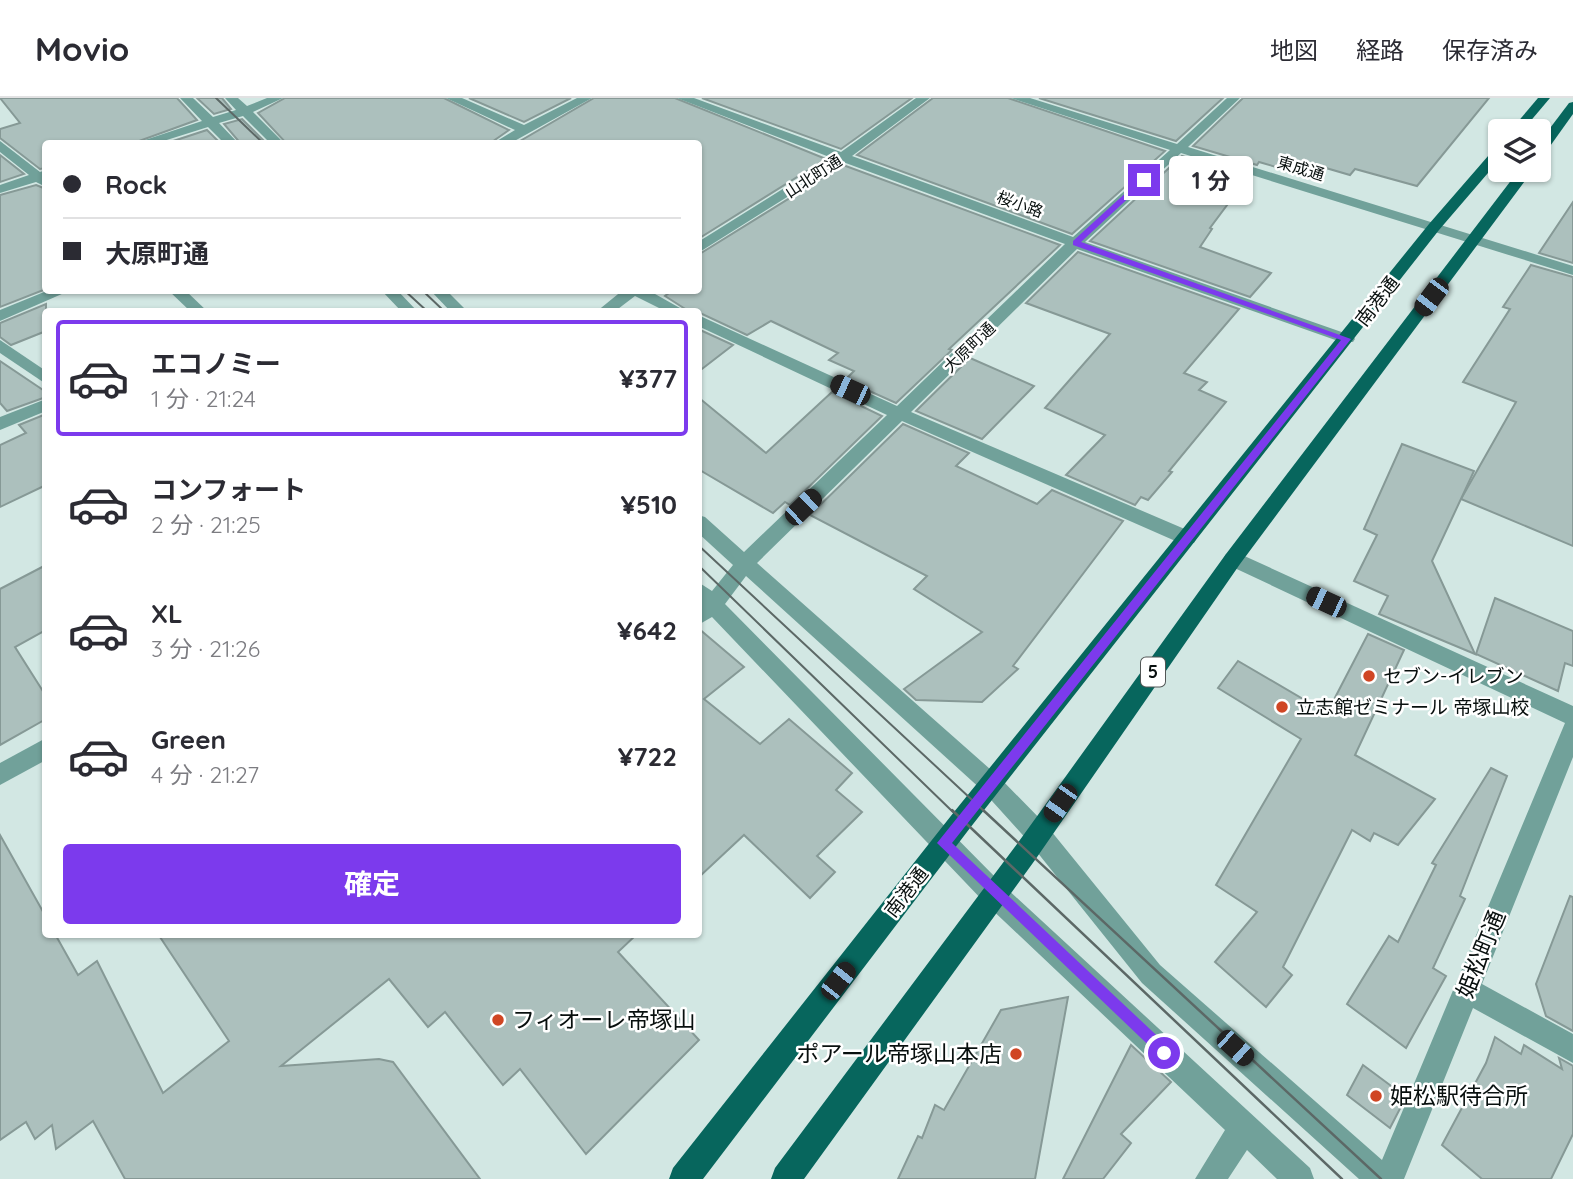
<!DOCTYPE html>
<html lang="ja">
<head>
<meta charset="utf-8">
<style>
	:root { --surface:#fff; --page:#f2f2f3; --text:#2b2b33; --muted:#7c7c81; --line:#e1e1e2; --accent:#7c3aed }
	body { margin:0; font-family:Quicksand,"Noto Sans JP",sans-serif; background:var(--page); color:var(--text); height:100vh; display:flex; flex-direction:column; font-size:26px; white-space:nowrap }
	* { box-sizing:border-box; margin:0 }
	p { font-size:23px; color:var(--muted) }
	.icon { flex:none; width:38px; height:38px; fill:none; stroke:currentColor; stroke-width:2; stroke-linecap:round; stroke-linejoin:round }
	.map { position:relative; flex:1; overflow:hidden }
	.details { position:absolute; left:42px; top:210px; width:660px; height:630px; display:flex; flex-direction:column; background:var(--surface); border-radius:7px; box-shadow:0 2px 5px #0004 }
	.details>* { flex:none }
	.guide { position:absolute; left:42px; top:42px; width:660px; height:154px; border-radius:7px; box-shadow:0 2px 5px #0004; display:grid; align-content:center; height:154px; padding:0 21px; background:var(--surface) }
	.controls { position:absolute; left:1488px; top:21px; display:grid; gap:14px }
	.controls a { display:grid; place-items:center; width:63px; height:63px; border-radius:7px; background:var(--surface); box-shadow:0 2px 5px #0004; font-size:35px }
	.end { position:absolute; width:32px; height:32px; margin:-16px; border:9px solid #7c3aed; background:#fff; box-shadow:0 0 0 4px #fff }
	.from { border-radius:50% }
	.bubble { position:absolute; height:49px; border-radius:7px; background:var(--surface); box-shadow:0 2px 5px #0004; font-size:23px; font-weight:700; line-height:49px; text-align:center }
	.car { position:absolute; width:21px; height:42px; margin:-21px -10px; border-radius:9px; box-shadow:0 0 5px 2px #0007; background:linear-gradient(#222 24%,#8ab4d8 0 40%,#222 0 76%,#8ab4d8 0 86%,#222 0) }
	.guide b { display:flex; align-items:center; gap:24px; height:66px; font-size:26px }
	.guide b+b { border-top:2px solid var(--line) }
	.guide i { width:18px; height:18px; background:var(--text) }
	ul { padding:12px 0 0; list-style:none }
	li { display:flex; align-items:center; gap:21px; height:116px; margin:0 14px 10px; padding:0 7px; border:4px solid transparent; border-radius:7px }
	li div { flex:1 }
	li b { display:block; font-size:26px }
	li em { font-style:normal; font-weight:700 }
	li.selected { border-color:var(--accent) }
	li>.icon { width:63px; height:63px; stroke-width:1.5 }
	.action { display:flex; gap:14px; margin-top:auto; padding:14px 21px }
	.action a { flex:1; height:80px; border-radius:7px; background:var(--accent); color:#fff; font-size:28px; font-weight:700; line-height:80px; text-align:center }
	header { display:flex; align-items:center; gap:42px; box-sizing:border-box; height:98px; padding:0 35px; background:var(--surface); border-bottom:2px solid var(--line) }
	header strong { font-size:33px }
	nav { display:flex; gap:38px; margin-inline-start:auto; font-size:24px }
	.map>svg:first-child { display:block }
</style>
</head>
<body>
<header>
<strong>Movio</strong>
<nav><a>地図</a><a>経路</a><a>保存済み</a></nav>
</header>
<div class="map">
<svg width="1573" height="1081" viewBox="0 0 1573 1081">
	<rect width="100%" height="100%" fill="#d2e7e3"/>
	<g fill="#acc0bd" stroke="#869996" stroke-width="2">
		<path d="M0,0h177l20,22 -66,24h-85v24l-6,1 -40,-31v-9l20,-6z"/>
		<path d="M197,0h25l9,11 -17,5z"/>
		<path d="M285,0h159l65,32 -20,14h-202l-29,-31z"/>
		<path d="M469,0h102l-47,24z"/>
		<path d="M594,0h81l151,61 -128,80v-95h-183z"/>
		<path d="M702,0h210l-71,51z"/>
		<path d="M933,0h75l157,53 -93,83 -215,-79z"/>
		<path d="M1039,0h184l-47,43z"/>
		<path d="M1243,0h246l-72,88 -62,-17 -5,6 -31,-9 -9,11 -51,-15 -2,3 -64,-19z"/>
		<path d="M242,21l25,25h-26l-17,-20z"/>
		<path d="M207,32l14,14h-57z"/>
		<path d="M0,57l24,19 -24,8z"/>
		<path d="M1182,58l66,21 -38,51 2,1 -12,18 71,26 -21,24 -160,-56z"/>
		<path d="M843,67l217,80 -111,104 3,1 -56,53 -51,-23 9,-9 -25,-11 9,-7 -67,-32 -24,14 -49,-23h-8l-25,-16 8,-6h25v-35z"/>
		<path d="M36,87l10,4v100l-46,18v-112z"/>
		<path d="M1573,104v61l-34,-10z"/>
		<path d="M1078,154l161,57 -55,64 23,9 -8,8 27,12 -57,69 3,1 -24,28 -7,-3 -6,8 -69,-30 39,-40 -60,-27 65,-74 -84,-31z"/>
		<path d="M1531,167l42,12v269l-112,-47 55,-97 -53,-20 47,-73 -7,-2z"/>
		<path d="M46,206v27l-35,14 -11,-8v-14z"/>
		<path d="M698,231l35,16 -35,27z"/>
		<path d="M970,260l64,28 -52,53 -66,-28z"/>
		<path d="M0,263l46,31v5l-39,14 -7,-8z"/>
		<path d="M832,294l50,24 -92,89 -5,-3 -12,11 -75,-44v-72l68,56z"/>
		<path d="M46,316v71l-46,22v-62l26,-12 -7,-8z"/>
		<path d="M903,326l66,29 -13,13 81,38 15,-14 71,31 -110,145 5,3 -36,33 -66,-2 -12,-11 78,-57 -68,-43 13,-13 -117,-61z"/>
		<path d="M1402,346l72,27 -42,90 43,93 -96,-40 9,-18 -34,-15 23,-46 -13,-6z"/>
		<path d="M46,467v65l-31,17 31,49v23l-46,26v-156z"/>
		<path d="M1495,500l78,33v35l-8,-3 -7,28 -82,-37z"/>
		<path d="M698,530l46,39 -40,32 56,45 29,-25 63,54 -16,17 26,22 -45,44 18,16 -25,26 -66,-63 -46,43z"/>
		<path d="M1368,536l36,16 -49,105 80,44 -37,46 -24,-12 -4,8 -18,-11 -69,137 9,8 -26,32 -51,-45 42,-50 -41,-27 85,-146 -83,-51 20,-27 89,52z"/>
		<path d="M1491,670l16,8 -47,120 5,3 -32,69 13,8 -40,72 -59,-44 42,-68 9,6 38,-77 -4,-2z"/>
		<path d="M0,737l46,82v17h9l23,41 19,-14 66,132 66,-52 -71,-107h479l-19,18 81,88 -113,114 -66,-85 -17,16 -58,-73 -17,15 -39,-48 -108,87 98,-7 14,3 87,117h-355l-32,-58 -37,28 -4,-24 -17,14 -9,-17 -26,18z"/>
		<path d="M1570,798l3,1v134l-27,-15 -10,-32z"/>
		<path d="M1068,899l-33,182h-137l20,-43 4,2 13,-33 9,5 57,-100z"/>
		<path d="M1495,939l26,17 3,-9 38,24 -3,-11 14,8v68l-22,45h-69l-40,-34 44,-82z"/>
		<path d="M1131,947l40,37 -50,52 10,9 -28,36h-40z"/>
		<path d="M1363,967l43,32 -16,31 -43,-33z"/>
	</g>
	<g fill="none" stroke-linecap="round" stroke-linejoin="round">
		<g fill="#71a19a" fill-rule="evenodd">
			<path d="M180,0h13l20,19 23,-7 -11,-12h13l9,8 20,-8h16l-30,14 32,32h-14l-28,-28 -24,7 20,21h-14l-17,-17 -54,17h-21l69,-23z"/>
			<path d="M446,0h16l62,27 53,-27h15l-83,46h-17l23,-14z"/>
			<path d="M677,0h17l147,54 75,-54h14l-78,58 221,81 97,-87 -159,-52h19l147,46 50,-46h13l-52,49 385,119v9l-392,-122 -96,89 268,94 2,3 -2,3h-12l-264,-93 -166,163 283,121 3,5 -3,5h-14l-278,-122 -145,142 242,214 48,49 113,139 222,195 183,-437 -339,-159 -3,-5 3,-5 7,-2 7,2 333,152v51l-91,227 91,50v29l-100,-55 -69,171h-45l-217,-196 -113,-141 -46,-51 -237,-215 -21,28 279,282 306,282 4,11h-37l-30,-29 -19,29h-33l30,-49 -239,-226 -274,-287 -14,8v-43l14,9 21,-26 -35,-32v-18l7,2 39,35 143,-137 -189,-89v-11l199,91 168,-162 -222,-82 -145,91v-11l134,-84z"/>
			<path d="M0,43l40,31 6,-2v17l-10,-5 -36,11v-8l29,-10 -29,-23z"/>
			<path d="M49,192h22l-71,31v-11z"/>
			<path d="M168,192h17l23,22h-17z"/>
			<path d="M381,192h16l21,22h-16z"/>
			<path d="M430,192h16l22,22h-17z"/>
			<path d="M623,192h25l39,22h-20l-32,-16 -21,16h-18z"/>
			<path d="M0,242l46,31v13l-46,-31z"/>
			<path d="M46,301v12l-46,19v-13z"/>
			<path d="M46,640v22l-46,25v-22z"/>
		</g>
		<g fill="#07665d" fill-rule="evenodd">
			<path d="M1538,0h12l-28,33h-12z"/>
			<path d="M1573,4v12l-30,42 -5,1v-13l31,-41z"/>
			<path d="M1500,49v12l-61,71 -469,598 -267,351h-34l4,-11 281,-356 475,-588 66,-76z"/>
			<path d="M1519,72h14l-293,394 -205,296 -231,319h-33l4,-11 242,-324 209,-290z"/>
		</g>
		<g stroke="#5c6866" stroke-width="2">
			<path d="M216,0l48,46"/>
			<path d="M404,192l24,22"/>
			<path d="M422,192l23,22"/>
			<path d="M698,447l287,267"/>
			<path d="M698,467l255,247"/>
		</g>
		<g stroke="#5c6866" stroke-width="2.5">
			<path d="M952,712l390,369"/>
			<path d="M983,712l398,369"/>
		</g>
	</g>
	<path fill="#7c3aed" d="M1142,80l6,2 -67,62 270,97 -399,504 217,204 2,6 -2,5 -5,2 -227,-217 404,-503 -268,-95v-4z"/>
	<g fill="#d04624" stroke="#fff" stroke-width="2.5">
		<circle cx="1369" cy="578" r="7"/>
		<circle cx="1282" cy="609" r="7"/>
		<circle cx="498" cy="922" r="7"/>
		<circle cx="1016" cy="956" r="7"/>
		<circle cx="1376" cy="998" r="7"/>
	</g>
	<g text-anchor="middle" stroke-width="5" stroke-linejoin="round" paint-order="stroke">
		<g font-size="16" fill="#080f0e" stroke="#fff">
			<text transform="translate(1301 70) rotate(17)" y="6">東成通</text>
			<text transform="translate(813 78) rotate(-33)" y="6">山北町通</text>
			<text transform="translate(1020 106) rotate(20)" y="6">桜小路</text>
			<text transform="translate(969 249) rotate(-44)" y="6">大原町通</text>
		</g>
		<rect fill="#fff" stroke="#525756" stroke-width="2" x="1141" y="559.5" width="24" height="29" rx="5"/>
		<g font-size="18" font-weight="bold" fill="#080f0e">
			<text x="1153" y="580">5</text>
		</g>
		<g font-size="19" fill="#080f0e" stroke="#fff">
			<text transform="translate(1377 203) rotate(-52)" y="7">南港通</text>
			<text transform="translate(906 794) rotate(-52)" y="7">南港通</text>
		</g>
		<g font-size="19" fill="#080f0e" stroke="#fff" text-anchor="start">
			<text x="1383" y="585">セブン-イレブン</text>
			<text x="1296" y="616">立志館ゼミナール 帝塚山校</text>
		</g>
		<g font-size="23" fill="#080f0e" stroke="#fff">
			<text transform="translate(1481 856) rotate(-68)" y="8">姫松町通</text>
		</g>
		<g font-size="23" fill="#080f0e" stroke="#fff" text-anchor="start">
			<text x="512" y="930">フィオーレ帝塚山</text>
			<text x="1002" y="964" text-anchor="end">ポアール帝塚山本店</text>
			<text x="1390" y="1006">姫松駅待合所</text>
		</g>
	</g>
</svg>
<div class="controls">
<a><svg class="icon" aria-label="layers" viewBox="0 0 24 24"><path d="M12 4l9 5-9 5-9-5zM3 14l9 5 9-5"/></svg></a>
</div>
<i class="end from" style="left:1164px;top:955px"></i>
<i class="end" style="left:1144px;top:82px"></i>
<div class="bubble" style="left:1169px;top:58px;width:84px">1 分</div>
<i class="car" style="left:1431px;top:199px;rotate:217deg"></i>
<i class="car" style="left:850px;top:292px;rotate:295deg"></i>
<i class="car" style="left:803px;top:409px;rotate:46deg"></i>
<i class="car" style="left:1326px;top:504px;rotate:295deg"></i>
<i class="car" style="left:1060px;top:705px;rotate:215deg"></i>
<i class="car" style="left:838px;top:883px;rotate:38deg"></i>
<i class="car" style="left:1235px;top:950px;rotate:132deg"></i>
<div class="guide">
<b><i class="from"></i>Rock</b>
<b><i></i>大原町通</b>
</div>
<section class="details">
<ul>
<li class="selected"><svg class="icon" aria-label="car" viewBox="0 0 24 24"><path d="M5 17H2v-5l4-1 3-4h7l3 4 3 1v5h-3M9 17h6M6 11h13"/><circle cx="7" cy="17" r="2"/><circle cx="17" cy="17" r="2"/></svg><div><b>エコノミー</b><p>1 分 · 21:24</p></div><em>¥377</em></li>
<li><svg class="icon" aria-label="car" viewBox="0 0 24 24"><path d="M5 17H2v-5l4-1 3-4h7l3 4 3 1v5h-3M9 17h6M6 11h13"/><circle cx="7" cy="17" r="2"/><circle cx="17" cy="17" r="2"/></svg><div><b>コンフォート</b><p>2 分 · 21:25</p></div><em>¥510</em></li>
<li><svg class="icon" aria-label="car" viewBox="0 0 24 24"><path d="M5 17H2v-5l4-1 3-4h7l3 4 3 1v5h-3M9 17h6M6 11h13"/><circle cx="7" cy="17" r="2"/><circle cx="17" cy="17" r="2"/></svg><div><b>XL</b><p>3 分 · 21:26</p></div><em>¥642</em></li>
<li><svg class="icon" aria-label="car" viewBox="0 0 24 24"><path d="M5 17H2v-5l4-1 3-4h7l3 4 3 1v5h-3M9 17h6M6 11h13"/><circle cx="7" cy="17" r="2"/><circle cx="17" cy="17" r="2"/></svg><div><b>Green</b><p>4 分 · 21:27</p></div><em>¥722</em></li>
</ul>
<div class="action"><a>確定</a></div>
</section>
</div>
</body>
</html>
